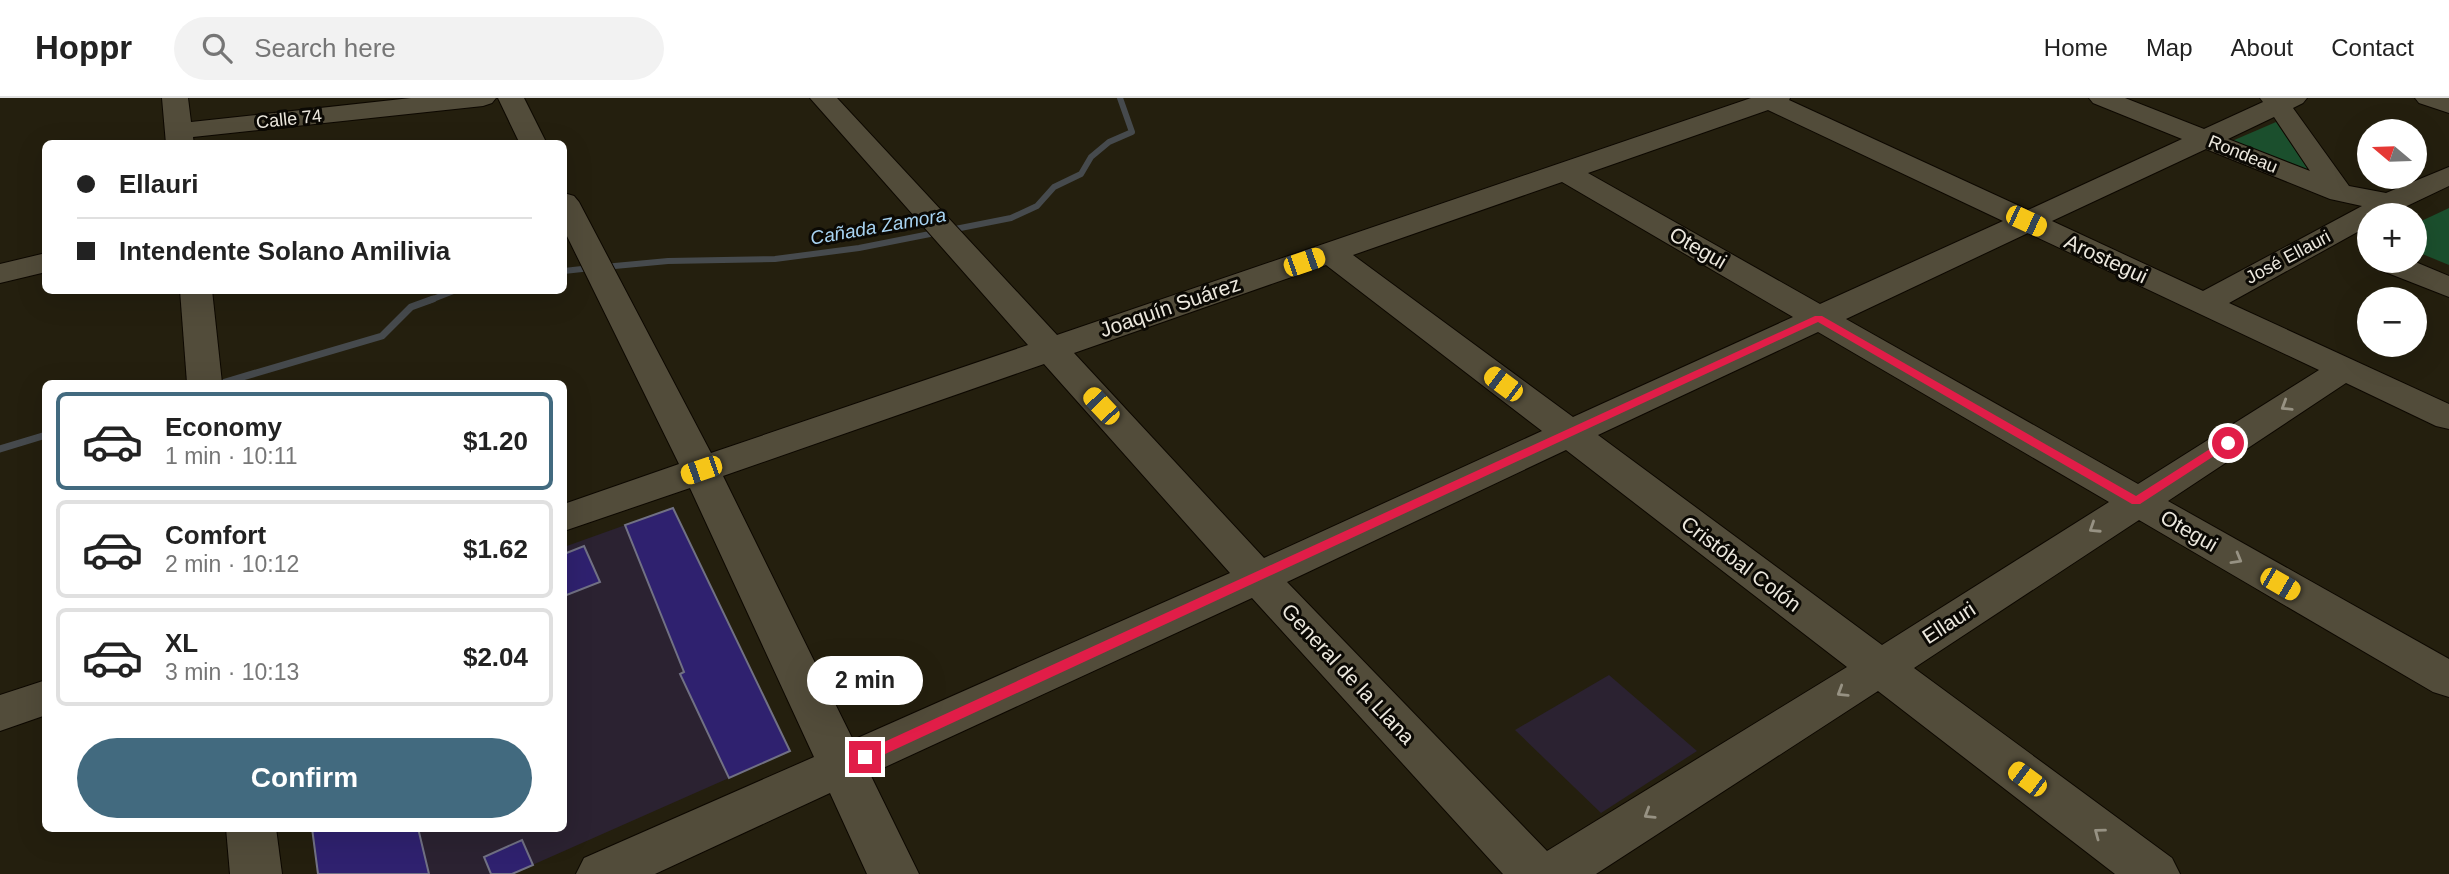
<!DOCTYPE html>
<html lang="en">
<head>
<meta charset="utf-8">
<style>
	:root { --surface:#fff; --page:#f2f2f2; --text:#222; --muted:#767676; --line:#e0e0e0; --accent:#426a7f }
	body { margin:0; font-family:Helvetica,sans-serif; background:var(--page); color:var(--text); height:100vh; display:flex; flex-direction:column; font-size:26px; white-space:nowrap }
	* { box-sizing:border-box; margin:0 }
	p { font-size:23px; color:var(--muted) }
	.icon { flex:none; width:38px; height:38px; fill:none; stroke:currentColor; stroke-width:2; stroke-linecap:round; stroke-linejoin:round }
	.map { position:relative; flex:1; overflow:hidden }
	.drawer { position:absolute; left:42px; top:282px; width:525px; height:452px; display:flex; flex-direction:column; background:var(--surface); border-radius:10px; box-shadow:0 7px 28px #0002 }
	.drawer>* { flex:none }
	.banner { position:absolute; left:42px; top:42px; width:525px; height:154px; border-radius:10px; box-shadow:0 7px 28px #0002; display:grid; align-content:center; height:154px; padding:0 35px; background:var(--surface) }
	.needle { width:46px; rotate:289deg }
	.fabs { position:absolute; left:2357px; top:21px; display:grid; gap:14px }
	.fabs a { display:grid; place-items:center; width:70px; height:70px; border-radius:50%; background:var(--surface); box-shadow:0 7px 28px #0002; font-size:35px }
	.end { position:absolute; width:32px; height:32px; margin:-16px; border:9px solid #e11d48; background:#fff; box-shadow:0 0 0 4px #fff }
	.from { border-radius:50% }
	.bubble { position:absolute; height:49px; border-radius:24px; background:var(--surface); box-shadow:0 7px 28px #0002; font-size:23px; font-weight:600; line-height:49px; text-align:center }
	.car { position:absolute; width:21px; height:42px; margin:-21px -10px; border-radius:9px; box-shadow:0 0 5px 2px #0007; background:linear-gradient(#f5c518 24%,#345 0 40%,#f5c518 0 76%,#345 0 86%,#f5c518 0) }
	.banner b { display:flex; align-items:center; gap:24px; height:66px; font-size:26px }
	.banner b+b { border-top:2px solid var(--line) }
	.banner i { width:18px; height:18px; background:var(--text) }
	ul { padding:12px 0 0; list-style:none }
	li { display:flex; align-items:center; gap:21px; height:98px; margin:0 14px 10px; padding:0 21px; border:4px solid var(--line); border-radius:10px }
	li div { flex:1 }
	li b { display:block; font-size:26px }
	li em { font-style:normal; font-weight:600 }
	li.current { border-color:var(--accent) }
	li>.icon { width:63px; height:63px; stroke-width:1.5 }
	.button { display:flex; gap:14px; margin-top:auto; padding:14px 35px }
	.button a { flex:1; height:80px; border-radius:42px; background:var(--accent); color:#fff; font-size:28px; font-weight:600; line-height:80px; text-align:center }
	header { display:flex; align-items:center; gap:42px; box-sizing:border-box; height:98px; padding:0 35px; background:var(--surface); border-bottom:2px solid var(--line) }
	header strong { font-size:33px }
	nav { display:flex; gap:38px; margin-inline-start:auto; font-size:24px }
	.search { width:490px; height:63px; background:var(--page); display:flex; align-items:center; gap:18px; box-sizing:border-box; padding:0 24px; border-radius:38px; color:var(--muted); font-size:26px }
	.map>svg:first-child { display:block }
</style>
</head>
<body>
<header>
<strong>Hoppr</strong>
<div class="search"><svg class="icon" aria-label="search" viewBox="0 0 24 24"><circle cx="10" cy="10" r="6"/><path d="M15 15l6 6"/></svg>Search here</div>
<nav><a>Home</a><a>Map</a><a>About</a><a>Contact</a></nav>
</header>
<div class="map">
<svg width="2449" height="776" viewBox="0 0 2449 776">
	<rect width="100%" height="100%" fill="#241f0e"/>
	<g fill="#2b2231">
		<path d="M673,410l117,243 -278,123h-194l-7,-46h253v-281z"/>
		<path d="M1609,577l88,76 -96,62 -86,-83z"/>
	</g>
	<g fill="#1b4f2d">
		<path d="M2276,24l34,50 -78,-31z"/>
		<path d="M2449,110v57l-34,-14v-27z"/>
	</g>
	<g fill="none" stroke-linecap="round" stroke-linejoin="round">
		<g stroke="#464a4d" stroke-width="6">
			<path d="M604,169l64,-6 107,-2 84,-11 152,-30 26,-12 17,-19 27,-13 10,-17 18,-15 23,-10 -12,-34"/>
			<path d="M564,173l27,-3"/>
			<path d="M428,203l28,-11"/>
		</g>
		<g stroke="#464a4d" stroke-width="7">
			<path d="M222,285l160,-47 29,-29 22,-8"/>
			<path d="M0,351l46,-14"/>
		</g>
	</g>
	<g fill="#2f216f" stroke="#717184" stroke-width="2">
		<path d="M673,410l117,243 -61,27 -49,-104 4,-2 -59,-147z"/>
		<path d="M584,448l16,36 -36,14v-42z"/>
		<path d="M312,730h106l11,46h-111z"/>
		<path d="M522,742l11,25 -21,9h-21l-7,-17z"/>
	</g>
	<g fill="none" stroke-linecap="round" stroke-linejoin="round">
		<g stroke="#0d0800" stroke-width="2">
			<g id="minor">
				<path d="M162,0h26l3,24 220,-24h85l-4,5 -9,3 -290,31 1,7h-28z"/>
				<path d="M498,0h26l23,46h-27z"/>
				<path d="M810,0h27l220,237 694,-237h39l-1,2 239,110 154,-71 -89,-36 -4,-5h36l79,31 59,-27 -3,-4h47l-4,5 -10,5 56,78 37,7 63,-26v19l-61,29h-18v10l-141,78 220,101v25l-13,-3 -90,-43 -178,118 281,158v38l-16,-5 -294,-172 -225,148 258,190 8,16h-65l-237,-183 -282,183h-93l-251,-276 -382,176 49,100h-52l-37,-81 -175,81h-79l8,-16 230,-101 -124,-269 -126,43v-27l115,-40 -115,-234v-37l10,3 5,6 132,251 317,-108zM1768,12l235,111 -183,83 -232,-131zM2274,19l36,54 -82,-32zM2206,51l124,50 32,7 -159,85 -151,-70zM1562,84l231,135 -220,100 -220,-162zM2028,135l291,137 -181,114 -292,-165zM1326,167l216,166 -278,127 -190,-205zM1818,234l291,170 -227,143 -284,-210zM1044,266l186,209 -377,167 -130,-264zM1566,352l281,217 -300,184 -260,-269z"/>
				<path d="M2415,0h34v15l-30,-10z"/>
				<path d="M46,155v19l-46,11v-19z"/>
				<path d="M2370,163h43l36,15v21l-74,-29z"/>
				<path d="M180,192h32l10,93h-35z"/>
				<path d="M46,582v35l-46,16v-36z"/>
				<path d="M226,730h50l6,46h-52z"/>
			</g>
		</g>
		<use href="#minor" fill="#524c3a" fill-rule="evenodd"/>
	</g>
	<defs><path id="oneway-chevron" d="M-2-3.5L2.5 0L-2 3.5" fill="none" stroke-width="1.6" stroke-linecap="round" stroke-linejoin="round" transform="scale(1.75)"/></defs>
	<g stroke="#979283">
		<use href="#oneway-chevron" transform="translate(2286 308) rotate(148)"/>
		<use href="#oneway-chevron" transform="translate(2094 430) rotate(147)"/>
		<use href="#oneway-chevron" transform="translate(2237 461) rotate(30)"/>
		<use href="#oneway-chevron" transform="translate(1842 594) rotate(148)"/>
		<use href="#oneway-chevron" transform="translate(1649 716) rotate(148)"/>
		<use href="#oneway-chevron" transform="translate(2099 735) rotate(-143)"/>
	</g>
	<path fill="#e11d48" d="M1815,218h7l314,180 88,-56 10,3 -94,61h-8l-314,-182 -948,439h-10l-2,-4 2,-4z"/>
	<g text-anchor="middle" stroke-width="6" stroke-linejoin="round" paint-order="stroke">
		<g font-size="18" fill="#ebe7dd" stroke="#0b0904">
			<text transform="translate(289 21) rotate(-6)" y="6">Calle 74</text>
			<text transform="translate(2243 56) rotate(22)" y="6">Rondeau</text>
			<text transform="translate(2288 159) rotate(-28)" y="6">José Ellauri</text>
		</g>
		<g font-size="19" font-style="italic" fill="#a8d4f3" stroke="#0b0904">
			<text transform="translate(878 128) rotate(-10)" y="7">Cañada Zamora</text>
		</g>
		<g font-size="21" fill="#ebe7dd" stroke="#0b0904">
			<text transform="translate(1698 150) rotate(30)" y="7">Otegui</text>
			<text transform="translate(2106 161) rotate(25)" y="7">Arostegui</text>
			<text transform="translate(1170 209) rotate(-19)" y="7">Joaquín Suárez</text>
			<text transform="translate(2189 433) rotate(30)" y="7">Otegui</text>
			<text transform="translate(1741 466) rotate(37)" y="7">Cristóbal Colón</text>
			<text transform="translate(1949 525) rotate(-33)" y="7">Ellauri</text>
			<text transform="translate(1348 576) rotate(47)" y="7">General de la Llana</text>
		</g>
	</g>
</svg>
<div class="fabs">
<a><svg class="needle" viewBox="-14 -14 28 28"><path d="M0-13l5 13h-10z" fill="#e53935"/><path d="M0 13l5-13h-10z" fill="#767676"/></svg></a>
<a>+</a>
<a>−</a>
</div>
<i class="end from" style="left:2228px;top:345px"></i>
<i class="end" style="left:865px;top:659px"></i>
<div class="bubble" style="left:807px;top:558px;width:116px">2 min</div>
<i class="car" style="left:2026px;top:123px;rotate:115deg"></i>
<i class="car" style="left:1304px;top:164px;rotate:71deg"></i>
<i class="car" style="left:1503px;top:286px;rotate:307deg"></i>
<i class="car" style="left:1101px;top:308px;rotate:317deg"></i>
<i class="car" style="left:701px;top:372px;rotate:251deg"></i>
<i class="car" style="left:2280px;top:486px;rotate:120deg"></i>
<i class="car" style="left:2027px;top:681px;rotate:307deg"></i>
<div class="banner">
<b><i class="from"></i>Ellauri</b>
<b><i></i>Intendente Solano Amilivia</b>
</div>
<section class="drawer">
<ul>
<li class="current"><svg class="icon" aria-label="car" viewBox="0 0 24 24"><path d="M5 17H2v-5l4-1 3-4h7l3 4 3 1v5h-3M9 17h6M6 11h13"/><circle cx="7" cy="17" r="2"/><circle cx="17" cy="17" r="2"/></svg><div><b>Economy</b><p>1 min · 10:11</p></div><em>$1.20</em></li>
<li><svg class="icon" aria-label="car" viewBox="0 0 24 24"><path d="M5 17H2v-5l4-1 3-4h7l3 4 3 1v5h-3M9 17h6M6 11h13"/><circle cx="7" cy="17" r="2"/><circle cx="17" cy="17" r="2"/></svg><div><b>Comfort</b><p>2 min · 10:12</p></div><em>$1.62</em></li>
<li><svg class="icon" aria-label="car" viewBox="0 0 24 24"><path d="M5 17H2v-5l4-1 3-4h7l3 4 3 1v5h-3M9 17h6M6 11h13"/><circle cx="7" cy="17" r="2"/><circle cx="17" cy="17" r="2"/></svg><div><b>XL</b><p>3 min · 10:13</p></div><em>$2.04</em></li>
</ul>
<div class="button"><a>Confirm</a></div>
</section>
</div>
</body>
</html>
